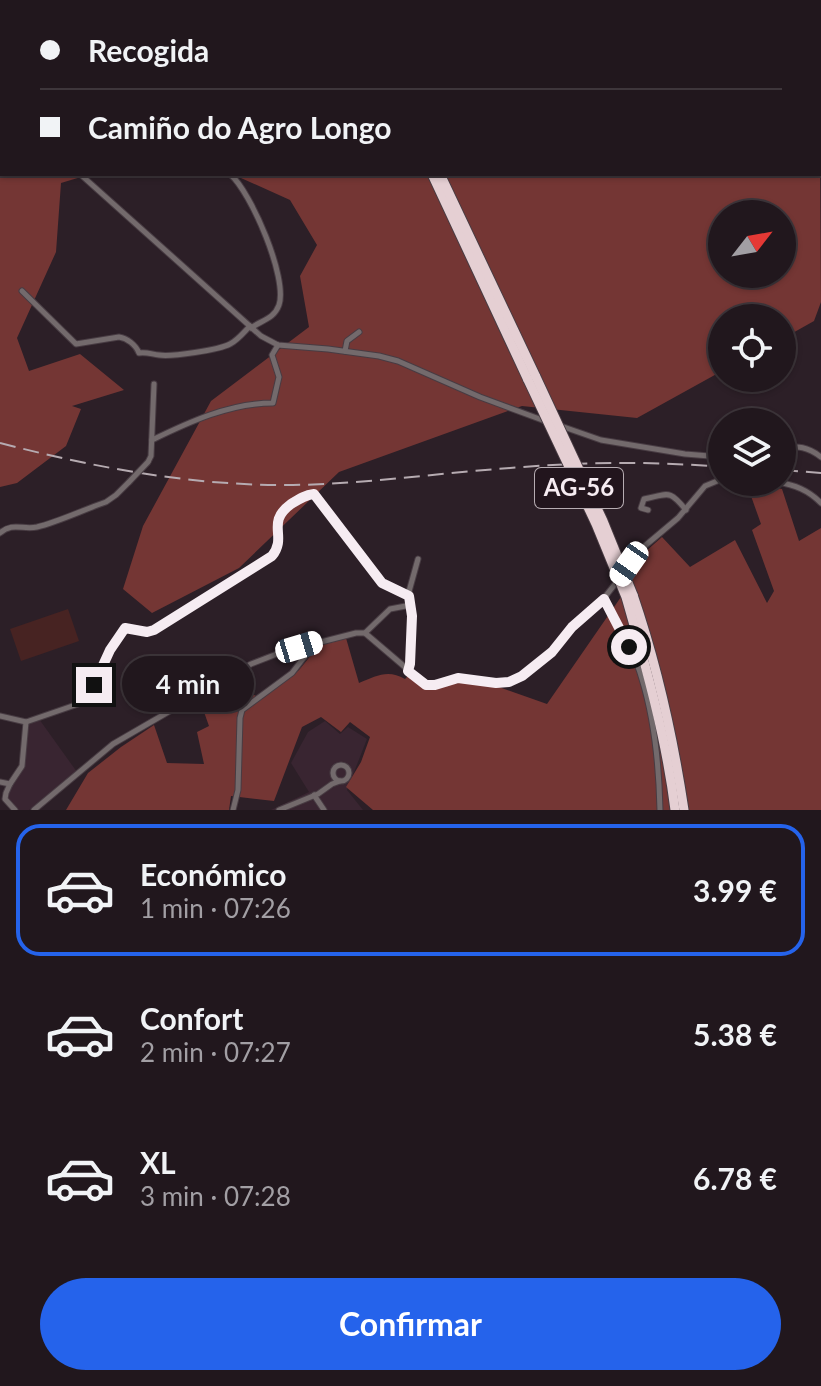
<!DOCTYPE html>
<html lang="es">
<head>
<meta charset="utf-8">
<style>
	:root { --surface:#21171d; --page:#2d242a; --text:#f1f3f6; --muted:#a29fa4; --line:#3e363b; --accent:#2563eb }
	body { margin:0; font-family:Lato,sans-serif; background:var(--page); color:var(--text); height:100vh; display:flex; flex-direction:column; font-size:30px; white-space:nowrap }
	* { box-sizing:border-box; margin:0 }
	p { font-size:26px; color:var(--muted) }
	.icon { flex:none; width:44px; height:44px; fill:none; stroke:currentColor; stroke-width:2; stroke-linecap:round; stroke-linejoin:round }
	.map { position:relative; height:810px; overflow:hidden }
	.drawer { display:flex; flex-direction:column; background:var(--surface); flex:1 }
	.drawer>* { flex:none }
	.top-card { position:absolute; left:0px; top:0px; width:822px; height:176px; box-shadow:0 2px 6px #0004,0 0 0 2px var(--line); display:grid; align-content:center; height:176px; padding:0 40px; background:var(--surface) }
	.needle { width:52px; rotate:59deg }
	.tools { position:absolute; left:708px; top:200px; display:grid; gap:16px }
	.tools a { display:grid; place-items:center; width:88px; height:88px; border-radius:50%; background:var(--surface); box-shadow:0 2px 6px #0004,0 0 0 2px var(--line); font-size:40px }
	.end { position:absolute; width:36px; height:36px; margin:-18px; border:10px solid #f6ecf2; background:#111; box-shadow:0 0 0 4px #111 }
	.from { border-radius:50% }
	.bubble { position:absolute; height:56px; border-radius:28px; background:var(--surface); box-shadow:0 2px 6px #0004,0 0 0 2px var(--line); font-size:26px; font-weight:700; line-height:56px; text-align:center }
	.car { position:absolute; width:24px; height:48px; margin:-24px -12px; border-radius:10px; box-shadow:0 0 6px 2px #0007; background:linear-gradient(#fff 24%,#345 0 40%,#fff 0 76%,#345 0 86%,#fff 0) }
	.top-card b { display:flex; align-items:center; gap:28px; height:76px; font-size:30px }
	.top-card b+b { border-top:2px solid var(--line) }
	.top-card i { width:20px; height:20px; background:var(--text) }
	ul { padding:14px 0 0; list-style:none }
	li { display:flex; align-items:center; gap:24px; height:132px; margin:0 16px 12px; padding:0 24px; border:4px solid transparent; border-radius:24px }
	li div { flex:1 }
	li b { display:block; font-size:30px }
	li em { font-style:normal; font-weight:700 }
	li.on { border-color:var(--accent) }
	li>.icon { width:72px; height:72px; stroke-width:1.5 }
	.button { display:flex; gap:16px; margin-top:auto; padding:16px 40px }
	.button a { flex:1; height:92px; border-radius:48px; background:var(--accent); color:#fff; font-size:32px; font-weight:700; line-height:92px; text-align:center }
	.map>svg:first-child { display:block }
</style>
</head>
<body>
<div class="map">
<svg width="821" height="810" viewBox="0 0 821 810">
	<rect width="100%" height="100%" fill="#2c1f27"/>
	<g fill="#392531">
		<path d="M39,719l38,53 -18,15h-2l-13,12 -15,11h-11l-9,-8 -2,-8 15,-24 5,-47z"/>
		<path d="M325,721l15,13 8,-7 19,12 -20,51 16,20h-92l38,-18 -18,-29 17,-31z"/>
	</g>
	<path fill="#472322" d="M68,609l11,32 -58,20 -11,-32z"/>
	<g fill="#743634" fill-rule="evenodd">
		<path d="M0,0h96l2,2h-96v172h89l-30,9 -5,69 -39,86 12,33 51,-17 44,36 -52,16 9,3 -15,37 -49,37 -17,4z"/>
		<path d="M515,0h306v58l-1,-56h-305z"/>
		<path d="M820,143l1,159 -7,19 -32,18v-21h-60v53l-85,47 -115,-12 -183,66 -100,96 -87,45 -29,-24 20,-63 68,-125 98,-74 -9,-51 17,-31 -27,-45 -58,-26h588zM722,214h60v60h-60z"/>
		<path d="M746,482l36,7 17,52 22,-13v282h-448l-27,-23 15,-25 9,-25 -20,-15 -9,10 -20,-15 -19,10 -28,74 -43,-5 -2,14h-163l22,-37 33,-26 33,-22 13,38 37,1 -7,-32 12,-6 -10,-28 29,-16 34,17 37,-29 22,-27 25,-5 13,45c17,-7 29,-14 46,-4l4,-4 15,12 6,2 17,-5 25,-2 24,4 51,18 85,-123 -2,-10 7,-12 25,-22 28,30 45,-27 32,63 7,-12 -22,-61 9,-6z"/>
	</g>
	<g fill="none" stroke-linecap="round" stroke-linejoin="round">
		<g stroke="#483c43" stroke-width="7">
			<g id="minor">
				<path d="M743,0l2,2"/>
				<path d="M15,2v-2"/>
				<path d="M441,2l2,-2"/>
				<path d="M491,2v-2"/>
				<path d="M0,81l2,-1"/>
				<path d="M820,82l1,2"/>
				<path d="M80,174l181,162 17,9 50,4 51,7 19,5 82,36 65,24"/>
				<path d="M230,174c21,18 58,104 49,131 -5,14 -17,15 -28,23"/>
				<path d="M22,291l54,53 43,-7c8,1 17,8 20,16 8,-1 12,1 20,2 12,2 60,-5 71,-11 8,-4 14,-12 20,-18"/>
				<path d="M345,351l2,-10 12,-9"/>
				<path d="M558,425l43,15 84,14 37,3"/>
				<path d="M152,440c37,-18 78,-37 121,-37l6,-26 -7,-22 6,-10"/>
				<path d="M782,449c16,-4 26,-2 39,8"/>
				<path d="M148,462l3,-6 3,-72"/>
				<path d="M777,482c18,3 31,8 44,21"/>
				<path d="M648,510l-7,-2 3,-9c25,-5 25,-10 42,11"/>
				<path d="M0,533c12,-11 23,-3 37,-6 21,-5 48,-18 69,-25l10,-7 13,-13"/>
				<path d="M624,571l16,-21 38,-32 27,-32 17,-7"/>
				<path d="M408,595l10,-36"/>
				<path d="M604,599c15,25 30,52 38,80 13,42 17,87 18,131"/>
				<path d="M365,633l25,-24 21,-4"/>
				<path d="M0,716l26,6 55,-19 6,-6 23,-47 15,-22c10,-1 19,4 29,2l118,-74c16,-20 -6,-33 19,-52 8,-5 14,-9 23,-10l68,89 27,13 3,20 -2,48 -2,7"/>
				<circle cx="341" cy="773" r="8"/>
				<path d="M0,782l10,2"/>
				<path d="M314,795l10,15"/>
				<path d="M15,810l-10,-11 1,-6 4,-9 12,-18 4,-44"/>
				<path d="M34,810l79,-66 138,-80 31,-12 74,-19h9l61,52 32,-7 46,5 18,-7 30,-24 13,-17 32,-28 22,-28"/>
				<path d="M233,810l5,-20 2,-72 2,-8 50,-37 23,-30"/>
				<path d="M279,810l39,-16 14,-10 8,-3"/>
			</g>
		</g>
		<g stroke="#483c43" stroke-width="11">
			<g id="highway">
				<path d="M334,0l1,2"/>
				<path d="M350,0l1,2"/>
				<path d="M358,0l1,2"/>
				<path d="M374,0v2"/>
				<path d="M218,2l2,-2"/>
				<path d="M0,139l2,-1"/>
				<path d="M432,174l96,206"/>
				<path d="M440,174l96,203"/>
				<path d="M633,595c24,70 40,142 51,215"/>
				<path d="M626,597c20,70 40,140 49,213"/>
			</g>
		</g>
		<use href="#minor" stroke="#736a6c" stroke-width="5"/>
		<use href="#highway" stroke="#e5cfd3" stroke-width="9"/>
		<g stroke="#b6abb1" stroke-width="2" stroke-dasharray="16 8" stroke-linecap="butt">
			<path d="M0,443c97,25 192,43 293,42 73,-1 145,-12 217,-17 71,-6 141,-7 212,-1"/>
			<path d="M782,470l39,3"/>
		</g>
		<g stroke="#483c43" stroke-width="7" stroke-linecap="butt">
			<path id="minor-bridge" d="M129,482l19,-20"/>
		</g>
		<g stroke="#483c43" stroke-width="11" stroke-linecap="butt">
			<g id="highway-bridge">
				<path d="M536,377l67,144 30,74"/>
				<path d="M528,380l68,144 30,73"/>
			</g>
		</g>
		<use href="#minor-bridge" stroke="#736a6c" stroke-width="5"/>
		<use href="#highway-bridge" stroke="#e5cfd3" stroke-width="9"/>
	</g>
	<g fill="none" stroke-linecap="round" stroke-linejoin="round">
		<path stroke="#f6ecf2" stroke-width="10" d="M94,685l16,-35 15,-22 22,4 7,-2 118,-74c16,-20 -7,-33 19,-52 8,-5 14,-9 23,-10l68,89 27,13 3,20 -2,48 -2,7 18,14h9l23,-7 38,5 13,-1 13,-6 30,-24 20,-25 32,-28 25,48"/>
	</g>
	<g text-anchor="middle" stroke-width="8" stroke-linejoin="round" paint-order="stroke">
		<rect fill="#22151d" stroke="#b6acb2" stroke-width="2" x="535" y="468" width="88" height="40" rx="6"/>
		<g font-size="24" font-weight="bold" fill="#f6ecf2">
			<text x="579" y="496">AG-56</text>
		</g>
	</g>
</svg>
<div class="tools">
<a><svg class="needle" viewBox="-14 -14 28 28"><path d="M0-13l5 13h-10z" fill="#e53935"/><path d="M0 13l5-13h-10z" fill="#a29fa4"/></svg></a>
<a><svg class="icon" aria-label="locate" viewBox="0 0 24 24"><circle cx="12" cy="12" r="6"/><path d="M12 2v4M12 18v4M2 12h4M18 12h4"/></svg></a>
<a><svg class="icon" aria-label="layers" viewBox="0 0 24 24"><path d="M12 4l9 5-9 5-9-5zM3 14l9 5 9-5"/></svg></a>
</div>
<i class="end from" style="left:629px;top:647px"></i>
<i class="end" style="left:94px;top:685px"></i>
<div class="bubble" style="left:122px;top:656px;width:132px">4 min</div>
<i class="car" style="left:629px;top:564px;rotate:215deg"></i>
<i class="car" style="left:299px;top:647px;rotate:73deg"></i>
<div class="top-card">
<b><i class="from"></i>Recogida</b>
<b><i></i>Camiño do Agro Longo</b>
</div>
</div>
<section class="drawer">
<ul>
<li class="on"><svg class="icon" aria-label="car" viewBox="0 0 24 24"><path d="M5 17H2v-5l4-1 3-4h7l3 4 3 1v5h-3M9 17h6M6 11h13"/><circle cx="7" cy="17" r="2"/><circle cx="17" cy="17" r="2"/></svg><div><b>Económico</b><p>1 min · 07:26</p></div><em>3.99 €</em></li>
<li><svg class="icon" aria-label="car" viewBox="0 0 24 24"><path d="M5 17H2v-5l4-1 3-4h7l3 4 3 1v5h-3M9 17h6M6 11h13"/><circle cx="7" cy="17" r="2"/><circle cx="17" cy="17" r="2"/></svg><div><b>Confort</b><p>2 min · 07:27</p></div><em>5.38 €</em></li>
<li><svg class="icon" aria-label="car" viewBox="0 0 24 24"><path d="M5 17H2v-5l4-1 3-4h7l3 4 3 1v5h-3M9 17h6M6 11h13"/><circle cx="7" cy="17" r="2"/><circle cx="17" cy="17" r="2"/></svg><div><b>XL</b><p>3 min · 07:28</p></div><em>6.78 €</em></li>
</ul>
<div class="button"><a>Confirmar</a></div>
</section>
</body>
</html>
